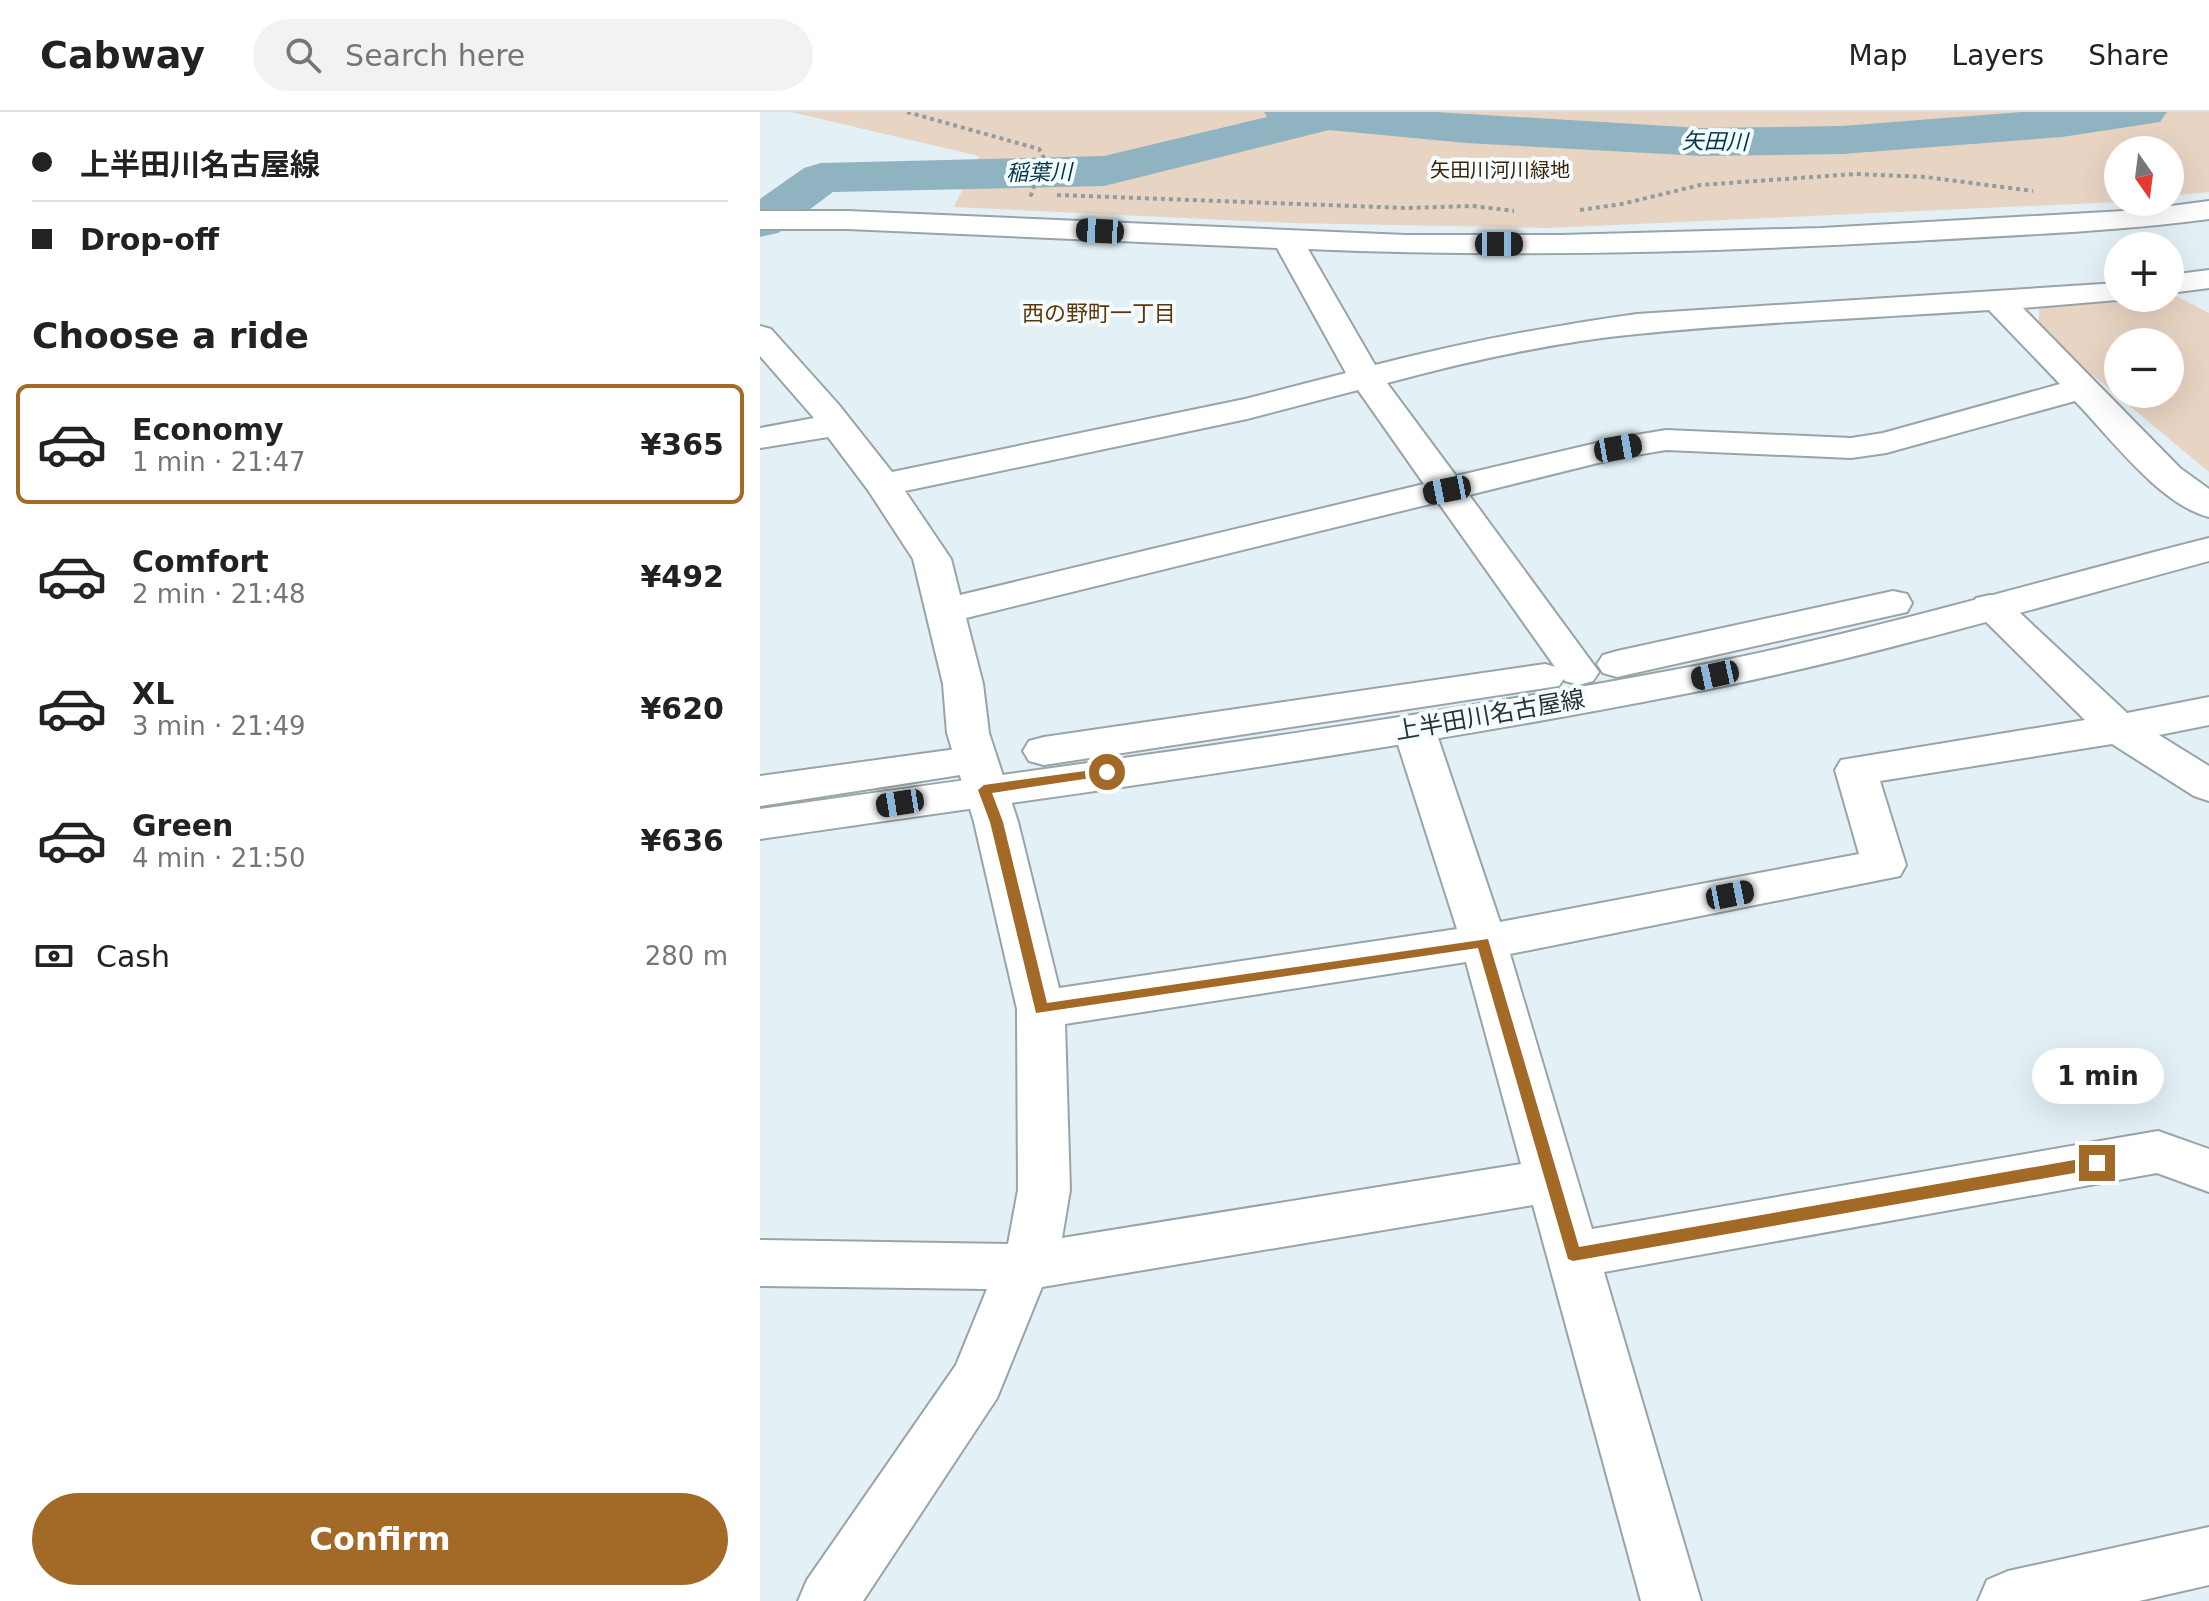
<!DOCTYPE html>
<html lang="en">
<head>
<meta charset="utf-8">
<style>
	:root { --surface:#fff; --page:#f2f2f2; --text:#222; --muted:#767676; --line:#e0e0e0; --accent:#a26927 }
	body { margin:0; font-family:"DejaVu Sans","Noto Sans JP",sans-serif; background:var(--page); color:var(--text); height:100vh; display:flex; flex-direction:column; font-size:30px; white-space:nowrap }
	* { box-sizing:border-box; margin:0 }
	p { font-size:26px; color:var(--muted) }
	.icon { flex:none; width:44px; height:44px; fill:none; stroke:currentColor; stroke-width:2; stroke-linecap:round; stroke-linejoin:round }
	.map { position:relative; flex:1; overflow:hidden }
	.side { display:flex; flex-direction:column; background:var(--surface); width:760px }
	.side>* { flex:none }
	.guide { display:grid; align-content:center; height:176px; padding:0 32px; background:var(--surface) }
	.needle { width:52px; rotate:166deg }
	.fabs { position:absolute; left:1344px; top:24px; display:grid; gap:16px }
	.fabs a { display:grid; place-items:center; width:80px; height:80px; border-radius:50%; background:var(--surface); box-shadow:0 8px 32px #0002; font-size:40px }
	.end { position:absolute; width:36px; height:36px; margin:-18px; border:10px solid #a26927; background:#fff; box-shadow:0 0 0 4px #fff }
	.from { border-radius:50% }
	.bubble { position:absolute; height:56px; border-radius:28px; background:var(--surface); box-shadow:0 8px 32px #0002; font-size:26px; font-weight:800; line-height:56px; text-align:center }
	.car { position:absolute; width:24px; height:48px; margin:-24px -12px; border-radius:10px; box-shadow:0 0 6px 2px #0007; background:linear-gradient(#222 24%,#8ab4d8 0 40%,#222 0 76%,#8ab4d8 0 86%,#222 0) }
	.guide b { display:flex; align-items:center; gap:28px; height:76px; font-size:30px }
	.guide b+b { border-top:2px solid var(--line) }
	.guide i { width:20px; height:20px; background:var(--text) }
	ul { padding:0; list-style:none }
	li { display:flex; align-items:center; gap:24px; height:120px; margin:0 16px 12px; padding:0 16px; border:4px solid transparent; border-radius:12px }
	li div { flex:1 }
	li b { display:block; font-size:30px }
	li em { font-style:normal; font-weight:800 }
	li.selected { border-color:var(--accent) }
	li>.icon { width:72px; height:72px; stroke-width:1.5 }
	h2 { padding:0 32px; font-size:36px; line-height:96px }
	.pay { display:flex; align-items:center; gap:20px; height:88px; padding:0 32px; font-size:30px }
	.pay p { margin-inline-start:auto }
	.primary-button { display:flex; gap:16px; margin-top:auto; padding:16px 32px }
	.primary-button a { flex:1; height:92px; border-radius:48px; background:var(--accent); color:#fff; font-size:32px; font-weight:800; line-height:92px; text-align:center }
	header { display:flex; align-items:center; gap:48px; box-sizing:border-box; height:112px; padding:0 40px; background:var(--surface); border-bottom:2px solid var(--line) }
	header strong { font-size:38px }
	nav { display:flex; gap:44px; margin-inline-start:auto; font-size:28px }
	.search { width:560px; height:72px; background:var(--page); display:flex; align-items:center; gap:20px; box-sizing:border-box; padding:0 28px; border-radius:44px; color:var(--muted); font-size:30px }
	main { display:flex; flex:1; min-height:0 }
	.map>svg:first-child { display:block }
</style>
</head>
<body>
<header>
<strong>Cabway</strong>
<div class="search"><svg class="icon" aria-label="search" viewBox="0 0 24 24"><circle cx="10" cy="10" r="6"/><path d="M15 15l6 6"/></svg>Search here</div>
<nav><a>Map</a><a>Layers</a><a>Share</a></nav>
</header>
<main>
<section class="side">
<div class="guide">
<b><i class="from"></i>上半田川名古屋線</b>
<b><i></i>Drop-off</b>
</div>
<h2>Choose a ride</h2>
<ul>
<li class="selected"><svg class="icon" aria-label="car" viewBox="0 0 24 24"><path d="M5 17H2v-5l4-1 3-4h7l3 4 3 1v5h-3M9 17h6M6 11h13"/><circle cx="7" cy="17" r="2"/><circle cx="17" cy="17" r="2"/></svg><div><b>Economy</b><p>1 min · 21:47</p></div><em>¥365</em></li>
<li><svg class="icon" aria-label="car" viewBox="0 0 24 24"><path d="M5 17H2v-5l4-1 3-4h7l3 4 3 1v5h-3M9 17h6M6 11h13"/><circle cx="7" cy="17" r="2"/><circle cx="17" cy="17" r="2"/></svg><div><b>Comfort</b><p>2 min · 21:48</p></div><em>¥492</em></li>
<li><svg class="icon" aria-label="car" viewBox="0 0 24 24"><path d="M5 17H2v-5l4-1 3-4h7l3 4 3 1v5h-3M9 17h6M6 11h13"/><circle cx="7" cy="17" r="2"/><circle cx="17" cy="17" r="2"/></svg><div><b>XL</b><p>3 min · 21:49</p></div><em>¥620</em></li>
<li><svg class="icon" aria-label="car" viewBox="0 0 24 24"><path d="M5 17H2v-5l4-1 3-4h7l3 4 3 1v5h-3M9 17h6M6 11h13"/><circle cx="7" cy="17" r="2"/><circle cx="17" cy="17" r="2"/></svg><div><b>Green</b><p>4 min · 21:50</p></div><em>¥636</em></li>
</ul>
<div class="pay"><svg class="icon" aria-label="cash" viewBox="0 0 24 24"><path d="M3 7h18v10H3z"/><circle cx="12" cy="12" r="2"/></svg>Cash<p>280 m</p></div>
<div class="primary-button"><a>Confirm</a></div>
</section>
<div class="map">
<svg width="1449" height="1489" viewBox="0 0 1449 1489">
	<rect width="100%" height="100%" fill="#e3f0f5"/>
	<g fill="#e8d4c2" fill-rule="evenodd">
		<path d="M31,0h1418v80l-39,4v-46h-52v52l-571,26 -258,-5 -335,-16 25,-51z"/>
		<path d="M1410,181l39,20v159l-170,-142v-23l83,-9h48zM1358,230h52v52h-52z"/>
	</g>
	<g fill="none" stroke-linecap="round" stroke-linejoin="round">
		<path fill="#8fb3c1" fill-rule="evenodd" d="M504,0h171l266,16 141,-2 180,-14h145l-7,10 -98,15 -220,17 -141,2 -235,-13 -137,-13 -225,56 -271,6 -55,41 -18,4v-38l44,-31 17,-5 283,-7 163,-39z"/>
		<g stroke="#98a4a8" stroke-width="4">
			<g id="street">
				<path d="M1449,89v18c-98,13 -197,16 -296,22 -201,11 -403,17 -605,8l67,116c87,-22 174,-39 262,-51l481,-31v15l11,1 -106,9 157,160 29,21v28c-49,-12 -99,-80 -134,-116l-189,52 -35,5 -185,-8 -48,8 -149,37 130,177 -6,9 -14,4 -14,-4 -127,-179 -472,116 17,66 6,49 29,89 41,166 398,-59 -64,-200 6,-10 15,-4 15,4 6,10 65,193 359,-68 -24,-84 6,-10 244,-40 -114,-113 5,-9 14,-3 14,3 123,115 82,-16v28l-50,10 50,31v35l-15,-5 -82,-52 -232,37 26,84 -6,11 -390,78 82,275 566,-98 51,18v43l-52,-19 -553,99 97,329h-60l-108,-396 -491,82 -45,111 -134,203h-65l9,-21 149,-215 31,-76 -227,-3v-46l248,4 10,-54 -1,-181 -43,-187 -27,-89 -4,-49 -30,-125 -45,-69 -40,-53 -68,11v-20l54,-10 -54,-62v-30l11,3 68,76 53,67 353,-73 101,-26 -69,-125 -429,-19h-88v-18h88l558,24h155l260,-7 320,-18zM1229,198l71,74 -177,49 -32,5 -185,-8 -48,8 -162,38 -69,-93c82,-22 166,-41 250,-49 117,-12 235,-16 352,-24zM598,278l66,94 -464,111 -9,-36 -46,-68 342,-72zM706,850l55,202 -459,74 8,-48 -5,-166z"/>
				<path d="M1449,158v18l-39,5v-18z"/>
				<path d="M1449,1415v58l-70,16h-161l9,-21 21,-9z"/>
			</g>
		</g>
		<g stroke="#98a4a8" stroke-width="4">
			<g id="secondary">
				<path d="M1449,426v23c-174,47 -348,99 -525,133 -306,60 -616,100 -924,145v-30c308,-44 618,-83 924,-141 177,-33 350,-86 525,-130z"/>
				<path d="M1133,479l14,3 5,9 -5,9 -290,65 -14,-4 -6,-9 6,-9 14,-4z"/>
				<path d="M785,552l14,4 6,9 -6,9 -515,79 -15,-4 -6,-10 6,-10 15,-4z"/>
				<path d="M211,635l15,4 6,10 -6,10 -226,35v-30z"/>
			</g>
		</g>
		<g stroke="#929c9f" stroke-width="4" stroke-dasharray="4 4" stroke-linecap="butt">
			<path d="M147,0l132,37 5,9 -13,37h4"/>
			<path d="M297,83l349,13 67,-2 41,5"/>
			<path d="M820,98l42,-6 78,-19 155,-11 71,3 107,14"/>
		</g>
		<use href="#street" fill="#fff" fill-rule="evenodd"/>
		<use href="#secondary" fill="#fff" fill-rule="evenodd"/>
	</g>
	<path fill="#a26927" d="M347,656l4,1v6l-119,18 11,29 44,181 441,-64 91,308 518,-91 7,7 -7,6 -524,92 -5,-2 -90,-311 -442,65 -46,-191 -12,-32 6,-5z"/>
	<g text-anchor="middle" stroke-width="8" stroke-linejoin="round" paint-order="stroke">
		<g font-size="20" fill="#3e2404" stroke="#f4fcff">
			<text x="740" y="65">矢田川河川緑地</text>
		</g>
		<g font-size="22" font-style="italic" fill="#003646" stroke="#f4fcff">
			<text transform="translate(955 29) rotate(1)" y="8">矢田川</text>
			<text transform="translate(279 60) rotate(-1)" y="8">稲葉川</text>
		</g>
		<g font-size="22" fill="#5d3705" stroke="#f4fcff">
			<text x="339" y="209">西の野町一丁目</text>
		</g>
		<g font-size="24" fill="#2c3133" stroke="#f4fcff">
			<text transform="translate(730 603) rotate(-10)" y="8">上半田川名古屋線</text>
		</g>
	</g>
</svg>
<div class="fabs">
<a><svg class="needle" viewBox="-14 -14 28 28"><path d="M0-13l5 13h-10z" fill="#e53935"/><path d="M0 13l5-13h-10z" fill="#767676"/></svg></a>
<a>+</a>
<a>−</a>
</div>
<i class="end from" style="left:347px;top:660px"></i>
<i class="end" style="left:1337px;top:1051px"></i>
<div class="bubble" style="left:1272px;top:936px;width:132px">1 min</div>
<i class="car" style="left:340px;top:119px;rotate:273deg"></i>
<i class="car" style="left:739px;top:132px;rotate:90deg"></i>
<i class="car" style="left:858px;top:336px;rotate:80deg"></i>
<i class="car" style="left:687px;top:378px;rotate:259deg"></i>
<i class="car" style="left:955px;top:563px;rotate:258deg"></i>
<i class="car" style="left:140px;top:691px;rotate:261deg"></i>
<i class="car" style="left:970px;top:783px;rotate:79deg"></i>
</div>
</main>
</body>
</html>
